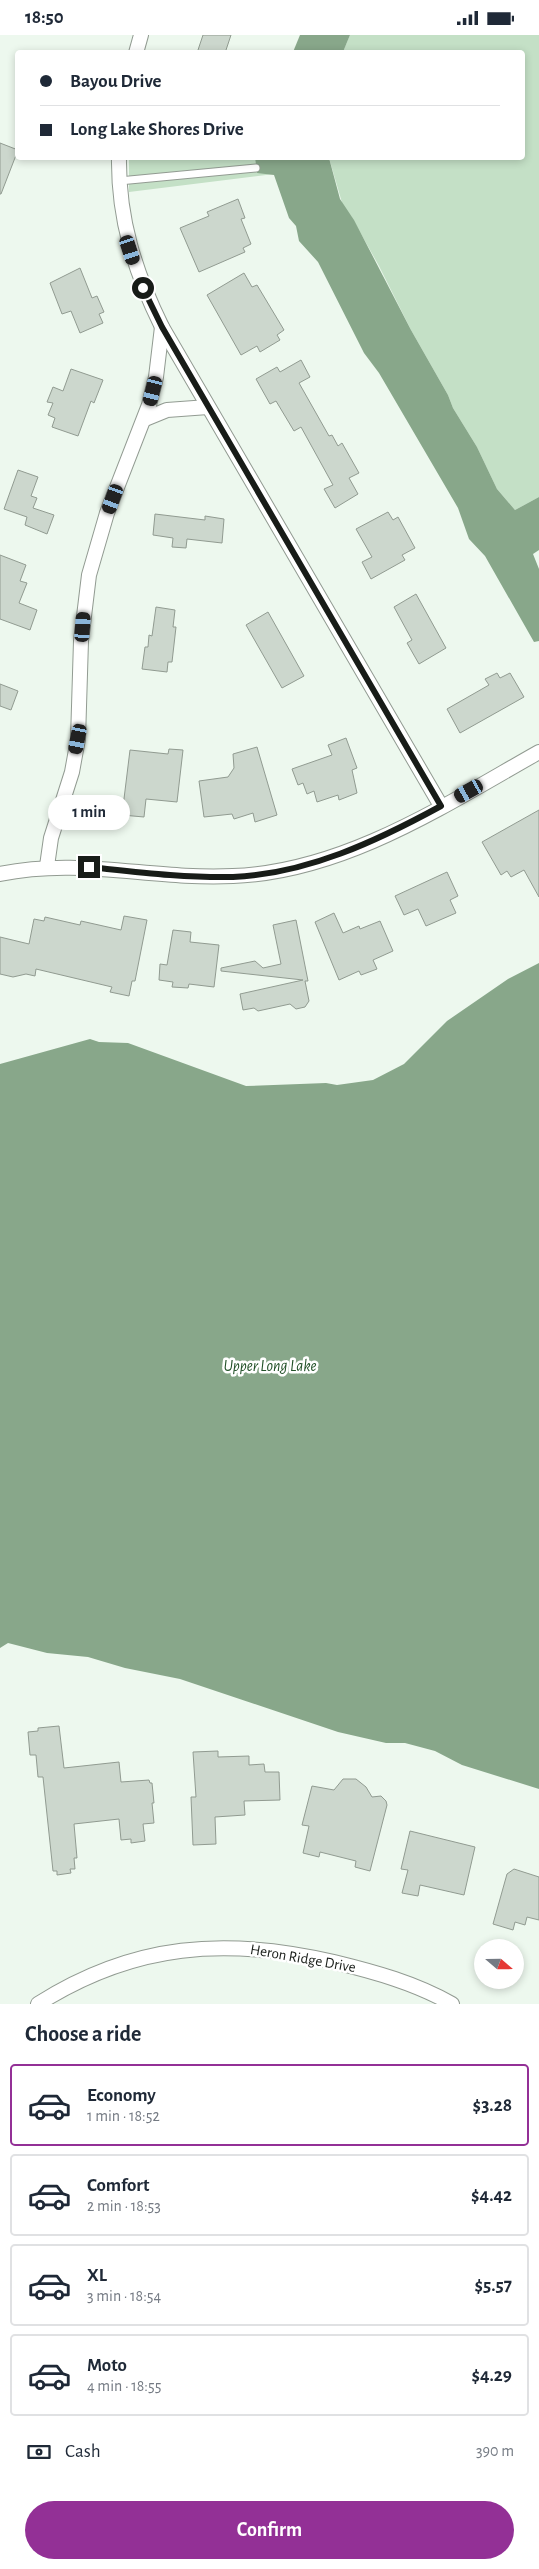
<!DOCTYPE html>
<html lang="en">
<head>
<meta charset="utf-8">
<style>
	:root { --surface:#fff; --page:#f2f2f3; --text:#1f2937; --muted:#747a83; --line:#e0e1e3; --accent:#933096 }
	body { margin:0; font-family:"Alegreya Sans",sans-serif; background:var(--page); color:var(--text); height:100vh; display:flex; flex-direction:column; font-size:19px; white-space:nowrap }
	* { box-sizing:border-box; margin:0 }
	p { font-size:16px; color:var(--muted) }
	.icon { flex:none; width:28px; height:28px; fill:none; stroke:currentColor; stroke-width:2; stroke-linecap:round; stroke-linejoin:round }
	.map { position:relative; height:1969px; overflow:hidden }
	.sheet { display:flex; flex-direction:column; background:var(--surface); flex:1 }
	.sheet>* { flex:none }
	.hud { position:absolute; left:15px; top:15px; width:510px; height:110px; border-radius:5px; box-shadow:0 2px 8px #0003; display:grid; align-content:center; height:110px; padding:0 25px; background:var(--surface) }
	.needle { width:32px; rotate:110deg }
	.fabs { position:absolute; left:474px; top:1904px; display:grid; gap:10px }
	.fabs a { display:grid; place-items:center; width:50px; height:50px; border-radius:50%; background:var(--surface); box-shadow:0 2px 8px #0003; font-size:25px }
	.end { position:absolute; width:22px; height:22px; margin:-11px; border:6px solid #181c18; background:#fff; box-shadow:0 0 0 2px #fff }
	.from { border-radius:50% }
	.bubble { position:absolute; height:35px; border-radius:18px; background:var(--surface); box-shadow:0 2px 8px #0003; font-size:16px; font-weight:600; line-height:35px; text-align:center }
	.car { position:absolute; width:15px; height:30px; margin:-15px -8px; border-radius:6px; box-shadow:0 0 4px 1px #0007; background:linear-gradient(#222 24%,#8ab4d8 0 40%,#222 0 76%,#8ab4d8 0 86%,#222 0) }
	.hud b { display:flex; align-items:center; gap:18px; height:48px; font-size:19px }
	.hud b+b { border-top:1px solid var(--line) }
	.hud i { width:12px; height:12px; background:var(--text) }
	ul { padding:0; list-style:none }
	li { display:flex; align-items:center; gap:15px; height:82px; margin:0 10px 8px; padding:0 15px; border:2px solid var(--line); border-radius:5px }
	li div { flex:1 }
	li b { display:block; font-size:19px }
	li em { font-style:normal; font-weight:600 }
	li.on { border-color:var(--accent) }
	li>.icon { width:45px; height:45px; stroke-width:1.5 }
	h2 { padding:0 25px; font-size:22px; line-height:60px }
	.pay { display:flex; align-items:center; gap:12px; height:55px; padding:0 25px; font-size:19px }
	.pay p { margin-inline-start:auto }
	.cta { display:flex; gap:10px; margin-top:auto; padding:10px 25px }
	.cta a { flex:1; height:58px; border-radius:30px; background:var(--accent); color:#fff; font-size:20px; font-weight:600; line-height:58px; text-align:center }
	.status { display:flex; justify-content:space-between; align-items:center; height:35px; padding:0 25px; background:var(--surface); direction:ltr }
	.status svg { height:14px; fill:currentColor }
	.map>svg:first-child { display:block }
</style>
</head>
<body>
<div class="status"><b>18:50</b><svg viewBox="0 0 49 12"><path d="M0 12V9h3v3zM5 12V6h3v6zM10 12V3h3v9zM15 12V0h3v12zM26 1h20v11H26zM47 4h2v5h-2z"/></svg></div>
<div class="map">
<svg width="539" height="1969" viewBox="0 0 539 1969">
	<rect width="100%" height="100%" fill="#edf8ee"/>
	<g fill="#c4e0c6">
		<path d="M350,0h189v462l-24,13 -18,-21 -20,-42 -24,-39 -5,-13 -37,-65 -32,-64 -28,-50 -8,-10 -14,-48 193,-1v-104l-179,-1z"/>
		<path d="M230,122l25,1 2,14 17,2 -145,18v-34z"/>
	</g>
	<g fill="#88a78a">
		<path d="M300,0h50l-7,17h-50z"/>
		<path d="M230,123h99l11,41 14,21 57,110 37,65 5,13 24,39 20,42 18,21 24,-13v53l-6,4 6,15v72l-5,1 -49,-86 -16,-17 -11,-31 -79,-135 -15,-20 -46,-91 -19,-21 -3,-15 -7,-8 -15,-43 -17,-2 -2,-15z"/>
		<path d="M539,928v826l-77,-24 -27,-14 -30,-8h-19l-48,-11 -158,-53 -55,-11 -37,-11 -41,-4 -39,-10 -8,5v-584l90,-25 9,3 29,1 118,43 80,-3 11,2 36,-5 31,-16 43,-43 61,-42z"/>
	</g>
	<g fill="#ccd7cd" stroke="#919b91">
		<path d="M203,0h28l-6,18h-28z"/>
		<path d="M0,108l18,7 -17,44h-1z"/>
		<path d="M238,164l7,19 -4,1 10,25 -8,4 2,4 -46,20 -19,-44 29,-12 -2,-4z"/>
		<path d="M80,233l12,30 5,-2 7,16 -5,2 4,9 -23,10 -9,-22 -9,3 -12,-31z"/>
		<path d="M244,238l8,14 5,-2 27,45 -7,5 3,5 -20,12 -3,-6 -16,9 -34,-60z"/>
		<path d="M301,325l9,17 -11,6 30,53 3,-1 6,11 4,-3 17,30 -10,5 9,16 -23,14 -11,-19 9,-4 -32,-58 -7,4 -18,-30 -6,3 -14,-25 21,-12 3,5z"/>
		<path d="M71,334l32,11 -9,23 -3,-2 -13,35 -26,-9 3,-9 -7,-3 5,-12 -6,-1 6,-15 10,4z"/>
		<path d="M18,435l20,7 -7,19 6,2 -4,10 21,7 -7,19 -22,-9 2,-8 -23,-8z"/>
		<path d="M388,477l5,8 5,-3 17,31 -13,7 3,5 -34,19 -9,-17 10,-5 -16,-28z"/>
		<path d="M155,479l50,6v-4l19,3 -2,24 -35,-4 -1,9 -14,-1 1,-9 -20,-3z"/>
		<path d="M0,520l26,10 -6,16 7,2 -8,20 18,7 -7,20 -30,-11z"/>
		<path d="M416,559l30,54 -27,16 -12,-21 5,-3 -18,-33z"/>
		<path d="M156,572l19,3 -2,17h3l-4,35h-4l-1,10 -25,-3 3,-22h3l1,-12 3,1z"/>
		<path d="M268,577l36,64 -22,12 -36,-63z"/>
		<path d="M497,638l3,5 10,-5 14,24 -64,36 -13,-24 42,-24 -4,-6z"/>
		<path d="M0,649l18,7 -7,19 -11,-4z"/>
		<path d="M346,703l11,30 -5,2 5,23 -18,7 -1,-5 -21,7 -3,-11 -7,3 -4,-11 -5,2 -6,-16 40,-14 -4,-10z"/>
		<path d="M257,712l20,68 -22,7 -2,-9 -19,6 -2,-5 -28,3 -5,-36 29,-4 6,-9 -1,-14z"/>
		<path d="M169,714l14,1 -6,52 -31,-3 -2,18 -22,-2 8,-65 38,4z"/>
		<path d="M539,775v87l-15,-27 -13,7 -4,-6 -6,4 -19,-33z"/>
		<path d="M447,837l11,24 -8,4 6,13 -30,13 -8,-17 -14,6 -9,-19z"/>
		<path d="M334,878l9,20 16,-7 1,3 20,-8 13,30 -20,9 4,9 -16,6 -2,-4 -20,9 -24,-58z"/>
		<path d="M124,881l23,4 -12,61h-3l-3,15 -19,-4 2,-5 -76,-18 -1,7 -9,-2 -13,3 -13,-3v-37l29,7 5,-25 10,2 1,-4 35,8 1,-4 40,9z"/>
		<path d="M296,885l12,61h-3l4,20 -4,6 -9,2 -6,-5 -32,7 -4,-3 -11,2 -3,-16 63,-14 -82,-9v-3l34,-7 8,7 18,-4 -8,-39z"/>
		<path d="M173,895l18,2 -1,10 29,3 -5,42 -25,-3 -1,4 -16,-1 1,-5 -14,-2 1,-16 7,1z"/>
		<path d="M59,1691l5,42 55,-6 2,20 28,-2 1,3h2l2,20h-2l2,20 -11,1 2,17 -14,2v-4l-10,1 -2,-21 -45,5 3,34h-3l1,11h-5l1,4 -14,2v-4h-4l-10,-94h-5l-2,-22h-6l-2,-23 10,-1v-3z"/>
		<path d="M218,1716v6l31,-1v9l15,-1 1,8h14l1,28 -36,1 1,14 -30,2 1,27 -23,1 -2,-48h5l-3,-45z"/>
		<path d="M343,1744h13l10,8 6,10 9,-1 5,5 1,4 -17,66 -15,-4 1,-6 -36,-9 -1,5 -16,-4 6,-27 -7,-1 10,-39 22,4z"/>
		<path d="M410,1796l65,16 -11,48 -44,-10 -2,11 -16,-3 6,-23 -7,-1z"/>
		<path d="M514,1834l25,8v43l-12,-3 -2,8 -10,-3 -2,8 -20,-6 14,-50z"/>
	</g>
	<g fill="none" stroke-linecap="round" stroke-linejoin="round">
		<g stroke="#929b92" stroke-width="9">
			<path id="service" d="M119,146l137,-13"/>
		</g>
		<g stroke="#929b92" stroke-width="16">
			<g id="minor">
				<path d="M136,18l5,-18"/>
				<path d="M119,122c-1,62 16,115 43,170l279,479"/>
				<path d="M145,384l22,-9 41,-3"/>
				<path d="M47,831l4,-28 21,-66 6,-33 3,-98 8,-66 18,-62 42,-108 7,-28 6,-50"/>
				<path d="M0,839c80,-17 153,6 233,2 111,-4 212,-71 306,-124"/>
				<path d="M38,1969c96,-61 188,-67 296,-42 41,10 81,21 118,42"/>
			</g>
		</g>
		<path stroke="#7d847d" stroke-width="3" stroke-dasharray="2.5 2.5" stroke-linecap="butt" d="M261,123l12,-1"/>
		<use href="#service" stroke="#fff" stroke-width="7"/>
		<use href="#minor" stroke="#fff" stroke-width="14"/>
	</g>
	<g fill="none" stroke-linecap="round" stroke-linejoin="round">
		<path stroke="#181c18" stroke-width="6" d="M89,832c48,5 96,11 144,10 74,-3 144,-36 208,-71l-279,-479 -19,-39"/>
	</g>
	<g text-anchor="middle" stroke-width="5" stroke-linejoin="round" paint-order="stroke">
		<g font-size="15" fill="#181c18" stroke="#fff">
			<text transform="translate(303 1923) rotate(10)" y="5">Heron Ridge Drive</text>
		</g>
		<g font-size="16" font-style="italic" fill="#225128" stroke="#fff">
			<text x="270" y="1336">Upper Long Lake</text>
		</g>
	</g>
</svg>
<div class="fabs">
<a><svg class="needle" viewBox="-14 -14 28 28"><path d="M0-13l5 13h-10z" fill="#e53935"/><path d="M0 13l5-13h-10z" fill="#747a83"/></svg></a>
</div>
<i class="end from" style="left:143px;top:253px"></i>
<i class="end" style="left:89px;top:832px"></i>
<div class="bubble" style="left:48px;top:760px;width:82px">1 min</div>
<i class="car" style="left:130px;top:215px;rotate:162deg"></i>
<i class="car" style="left:153px;top:356px;rotate:194deg"></i>
<i class="car" style="left:113px;top:464px;rotate:200deg"></i>
<i class="car" style="left:83px;top:592px;rotate:4deg"></i>
<i class="car" style="left:78px;top:704px;rotate:191deg"></i>
<i class="car" style="left:469px;top:756px;rotate:241deg"></i>
<div class="hud">
<b><i class="from"></i>Bayou Drive</b>
<b><i></i>Long Lake Shores Drive</b>
</div>
</div>
<section class="sheet">
<h2>Choose a ride</h2>
<ul>
<li class="on"><svg class="icon" aria-label="car" viewBox="0 0 24 24"><path d="M5 17H2v-5l4-1 3-4h7l3 4 3 1v5h-3M9 17h6M6 11h13"/><circle cx="7" cy="17" r="2"/><circle cx="17" cy="17" r="2"/></svg><div><b>Economy</b><p>1 min · 18:52</p></div><em>$3.28</em></li>
<li><svg class="icon" aria-label="car" viewBox="0 0 24 24"><path d="M5 17H2v-5l4-1 3-4h7l3 4 3 1v5h-3M9 17h6M6 11h13"/><circle cx="7" cy="17" r="2"/><circle cx="17" cy="17" r="2"/></svg><div><b>Comfort</b><p>2 min · 18:53</p></div><em>$4.42</em></li>
<li><svg class="icon" aria-label="car" viewBox="0 0 24 24"><path d="M5 17H2v-5l4-1 3-4h7l3 4 3 1v5h-3M9 17h6M6 11h13"/><circle cx="7" cy="17" r="2"/><circle cx="17" cy="17" r="2"/></svg><div><b>XL</b><p>3 min · 18:54</p></div><em>$5.57</em></li>
<li><svg class="icon" aria-label="car" viewBox="0 0 24 24"><path d="M5 17H2v-5l4-1 3-4h7l3 4 3 1v5h-3M9 17h6M6 11h13"/><circle cx="7" cy="17" r="2"/><circle cx="17" cy="17" r="2"/></svg><div><b>Moto</b><p>4 min · 18:55</p></div><em>$4.29</em></li>
</ul>
<div class="pay"><svg class="icon" aria-label="cash" viewBox="0 0 24 24"><path d="M3 7h18v10H3z"/><circle cx="12" cy="12" r="2"/></svg>Cash<p>390 m</p></div>
<div class="cta"><a>Confirm</a></div>
</section>
</body>
</html>
